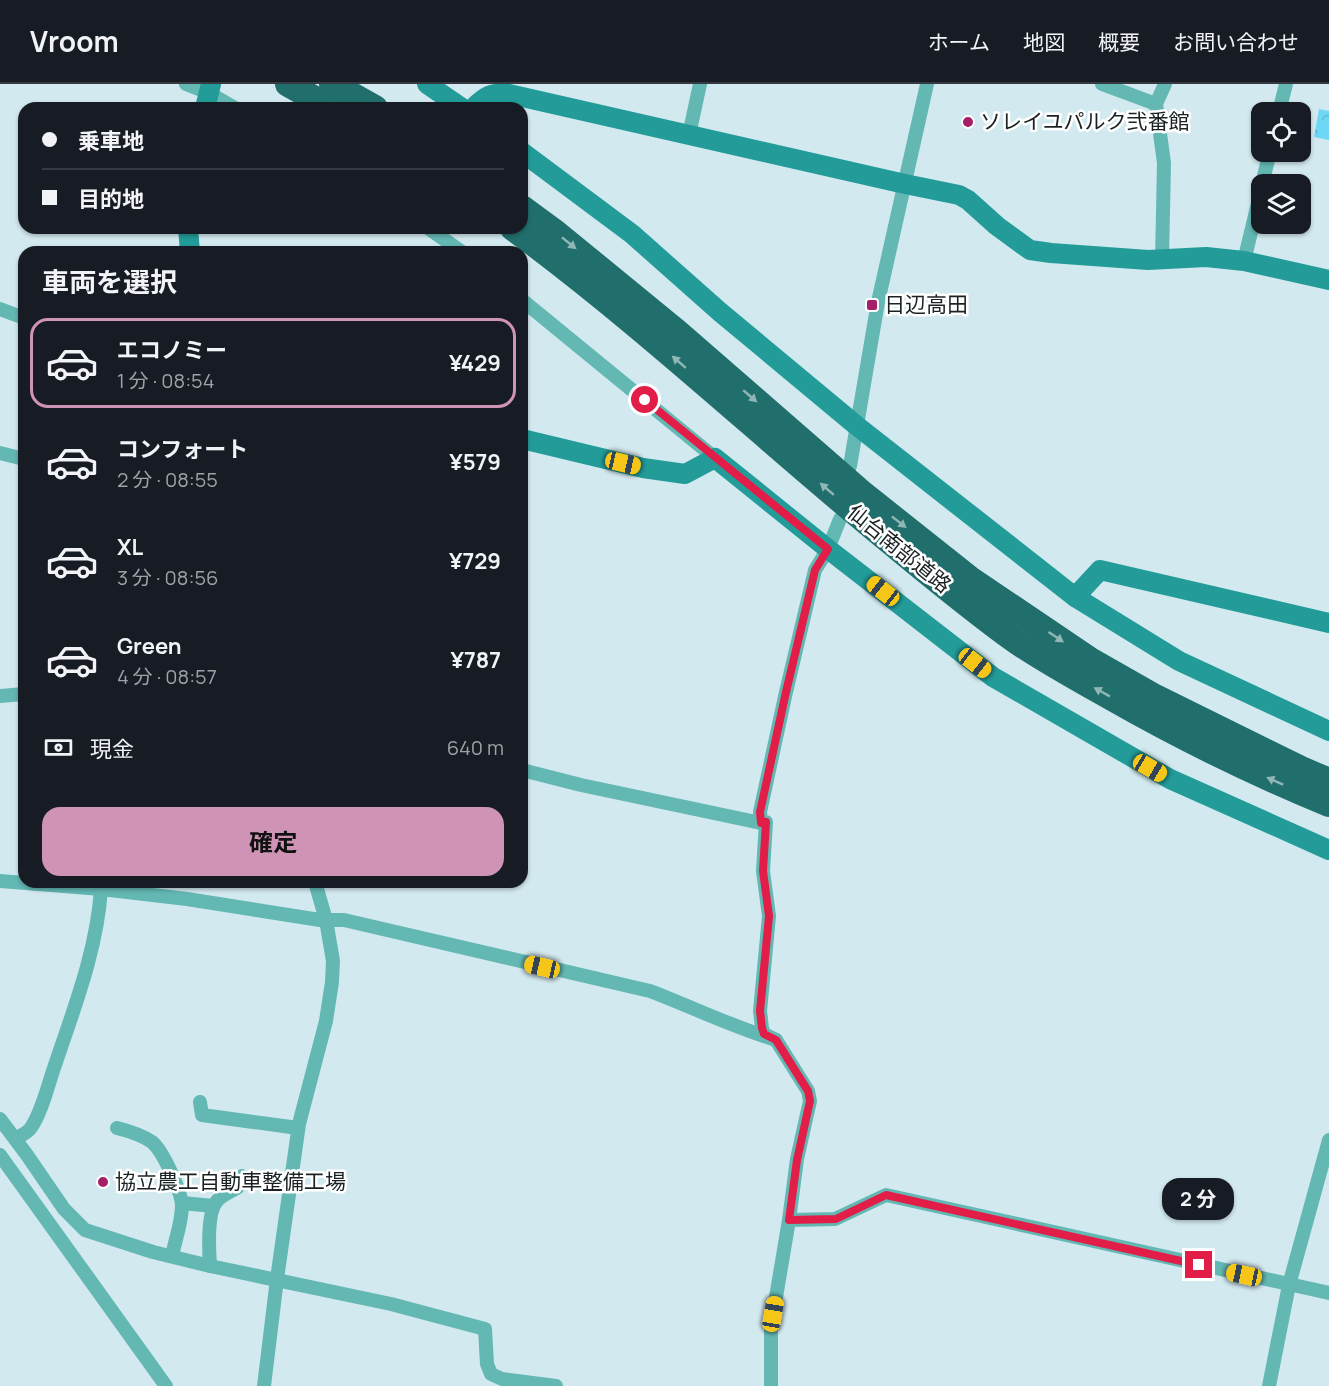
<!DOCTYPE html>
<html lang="ja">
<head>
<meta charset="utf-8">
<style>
	:root { --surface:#171b24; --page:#20242c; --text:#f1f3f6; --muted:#9ea1a6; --line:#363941; --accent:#cf93b6 }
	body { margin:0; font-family:Manrope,"Noto Sans JP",sans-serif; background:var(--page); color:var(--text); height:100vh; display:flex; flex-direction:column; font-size:22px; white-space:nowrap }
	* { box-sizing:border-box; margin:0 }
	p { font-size:20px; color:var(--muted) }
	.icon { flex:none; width:33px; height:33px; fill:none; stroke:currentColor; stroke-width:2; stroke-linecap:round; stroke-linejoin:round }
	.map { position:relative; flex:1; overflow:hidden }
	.details { position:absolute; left:18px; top:162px; width:510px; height:642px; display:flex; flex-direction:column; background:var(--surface); border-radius:18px; box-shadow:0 2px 4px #0004 }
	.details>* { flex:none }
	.guide { position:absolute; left:18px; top:18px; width:510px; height:132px; border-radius:18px; box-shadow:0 2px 4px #0004; display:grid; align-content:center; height:132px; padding:0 24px; background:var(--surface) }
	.buttons { position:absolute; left:1251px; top:18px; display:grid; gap:12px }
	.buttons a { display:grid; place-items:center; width:60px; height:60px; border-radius:12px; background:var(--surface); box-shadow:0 2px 4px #0004; font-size:30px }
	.end { position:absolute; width:27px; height:27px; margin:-14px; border:8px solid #e11d48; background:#fff; box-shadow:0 0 0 3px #fff }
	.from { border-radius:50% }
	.bubble { position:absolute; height:42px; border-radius:18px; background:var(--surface); box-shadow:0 2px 4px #0004; font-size:20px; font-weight:700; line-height:42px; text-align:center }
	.car { position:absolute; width:18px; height:36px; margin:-18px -9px; border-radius:8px; box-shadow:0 0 4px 2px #0007; background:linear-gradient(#f5c518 24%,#345 0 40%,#f5c518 0 76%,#345 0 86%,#f5c518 0) }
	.guide b { display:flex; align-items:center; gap:21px; height:57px; font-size:22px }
	.guide b+b { border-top:2px solid var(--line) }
	.guide i { width:15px; height:15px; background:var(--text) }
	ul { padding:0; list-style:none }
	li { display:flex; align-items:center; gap:18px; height:90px; margin:0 12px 9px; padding:0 12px; border:3px solid transparent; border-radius:18px }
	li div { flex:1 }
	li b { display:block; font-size:22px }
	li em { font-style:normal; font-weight:700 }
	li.selected { border-color:var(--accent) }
	li>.icon { width:54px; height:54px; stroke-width:1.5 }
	h2 { padding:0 24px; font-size:27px; line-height:72px }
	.pay { display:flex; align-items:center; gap:15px; height:66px; padding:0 24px; font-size:22px }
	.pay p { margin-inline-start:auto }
	.primary-button { display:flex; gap:12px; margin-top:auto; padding:12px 24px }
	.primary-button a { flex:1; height:69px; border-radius:18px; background:var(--accent); color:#111; font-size:24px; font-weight:700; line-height:69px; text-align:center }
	header { display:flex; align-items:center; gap:36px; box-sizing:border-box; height:84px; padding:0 30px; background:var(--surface); border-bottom:2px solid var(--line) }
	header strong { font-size:28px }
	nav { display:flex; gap:33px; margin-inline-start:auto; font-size:21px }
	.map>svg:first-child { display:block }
</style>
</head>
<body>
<header>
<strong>Vroom</strong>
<nav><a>ホーム</a><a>地図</a><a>概要</a><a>お問い合わせ</a></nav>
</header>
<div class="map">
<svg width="1329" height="1302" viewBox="0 0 1329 1302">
	<defs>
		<pattern id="park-crowns" width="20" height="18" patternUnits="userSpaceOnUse" patternTransform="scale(1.5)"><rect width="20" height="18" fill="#6dd7f5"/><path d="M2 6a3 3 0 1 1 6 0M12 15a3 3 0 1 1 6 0" fill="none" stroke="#5eb8d2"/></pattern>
	</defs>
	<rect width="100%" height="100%" fill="#d3e9f0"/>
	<path fill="url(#park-crowns)" d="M1319,25l10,2v29l-15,-3z"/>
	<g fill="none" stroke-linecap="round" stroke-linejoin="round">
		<g stroke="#63b8b4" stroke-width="14">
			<path d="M186,0l23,9 26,15"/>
			<path d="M1102,0l54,20"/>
			<path d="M1279,28l7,-28"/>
			<path d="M689,51l11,-51"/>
			<path d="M1262,100l8,-32"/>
			<path d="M428,144l34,24"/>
			<path d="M1162,176l2,-97 -8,-59 9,-20"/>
			<path d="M1244,177l18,-74"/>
			<path d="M522,216l193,158"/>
			<path d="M0,225l24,9"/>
			<path d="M0,369l24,6"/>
			<path d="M850,382l28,-164 49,-218"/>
			<path d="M0,612l24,-2"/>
			<path d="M522,686l59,15 180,38"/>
			<path d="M0,797l101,8 -1,-7"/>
			<path d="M200,1018l2,13 96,13"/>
			<path d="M0,1035l27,36 37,54 21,21 68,22 57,14 181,38 94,25 2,35 4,10 11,5 54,7"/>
			<path d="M117,1044c12,3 25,7 35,14 11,9 29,49 30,63 0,18 -7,35 -10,51"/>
			<path d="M15,1054c5,-2 11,-4 15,-9 11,-14 18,-44 24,-61 19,-57 43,-117 47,-179l86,10 133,21h24l306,71c42,16 83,36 126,49"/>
			<path d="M0,1071l166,231"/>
			<path d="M182,1119l31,3"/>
			<path d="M789,1136l46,-1 51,-24 443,98"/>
			<path d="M210,1182c-1,-15 -3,-54 7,-65 5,-6 13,-9 20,-13l5,-12"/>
			<path d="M264,1302l13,-107 22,-155 27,-103 6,-39 1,-21 -7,-41 -11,-38"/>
			<path d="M771,1302v-59l18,-107 8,-61 13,-58 -2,-10 -32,-51 -12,-6 -2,-6 -2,-17 9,-95 -6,-45 3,-49 -5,1 -1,-11 26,-120 29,-122 13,-21 12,-30"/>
			<path d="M1269,1302l20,-101 40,-145"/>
		</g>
		<g stroke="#239c99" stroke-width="20">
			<path d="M427,0l35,24"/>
			<path d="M205,24l6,-24"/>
			<path d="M473,24c13,-12 18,-16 36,-14l396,90 54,11 9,5 29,26 33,24 21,3 97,7 58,-3 38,4 85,19"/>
			<path d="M522,68l110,82 88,78 137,114 218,171 104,64 150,70"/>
			<path d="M188,144l2,24"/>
			<path d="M522,355l121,29 42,6 30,-16 113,91 165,128 177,102 159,71"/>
			<path d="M1075,513l25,-27 229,53"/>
		</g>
		<g stroke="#216f6d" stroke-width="26">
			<path d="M288,0l43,24"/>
			<path d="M332,0l43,24"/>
			<path d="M522,124l34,25 121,99 186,162 107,85 120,81 65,37 146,72 28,12"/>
			<path d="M513,144c133,98 253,212 380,316 40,33 81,67 123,97 31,21 64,39 96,57 70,40 142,75 217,106"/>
		</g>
	</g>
	<defs><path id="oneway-solid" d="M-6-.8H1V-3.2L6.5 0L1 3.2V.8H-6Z" transform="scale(1.5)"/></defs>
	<g fill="#90b7b6">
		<use href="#oneway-solid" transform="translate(569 159) rotate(39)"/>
		<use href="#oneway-solid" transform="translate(679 278) rotate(-139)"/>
		<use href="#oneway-solid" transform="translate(750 312) rotate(41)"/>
		<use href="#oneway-solid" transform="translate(827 405) rotate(-139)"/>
		<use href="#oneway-solid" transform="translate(899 438) rotate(38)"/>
		<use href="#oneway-solid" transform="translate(1056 553) rotate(34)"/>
		<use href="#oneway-solid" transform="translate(1102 608) rotate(-151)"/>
		<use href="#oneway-solid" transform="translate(1275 697) rotate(-156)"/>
	</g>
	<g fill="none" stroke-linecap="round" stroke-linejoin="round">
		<path stroke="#e11d48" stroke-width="8" d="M645,316l183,149 -13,21 -29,122 -26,120 1,11 5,-1 -3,49 6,45 -9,95 2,17 2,6 12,6 32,51 2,10 -13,59 -8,60 47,-1 50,-24 313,70"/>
	</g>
	<g fill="#a51e67" stroke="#fff" stroke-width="2">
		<circle cx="968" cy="38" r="6"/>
		<rect x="866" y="215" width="12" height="12" rx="3"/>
		<circle cx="103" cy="1098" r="6"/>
	</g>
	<g text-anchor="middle" stroke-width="5" stroke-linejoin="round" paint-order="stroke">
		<g font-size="21" fill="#192123" stroke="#fff" text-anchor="start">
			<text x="980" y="45">ソレイユパルク弐番館</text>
			<text x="884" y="228">日辺高田</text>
			<text x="115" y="1105">協立農工自動車整備工場</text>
		</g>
		<g font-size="21" fill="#192123" stroke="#fff">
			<text transform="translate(899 465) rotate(39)" y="7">仙台南部道路</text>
		</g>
	</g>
</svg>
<div class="buttons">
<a><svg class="icon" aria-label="locate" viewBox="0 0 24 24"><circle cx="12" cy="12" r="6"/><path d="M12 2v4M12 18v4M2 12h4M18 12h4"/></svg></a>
<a><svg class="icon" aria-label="layers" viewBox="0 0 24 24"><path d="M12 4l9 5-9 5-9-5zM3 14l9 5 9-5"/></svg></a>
</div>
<i class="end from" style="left:645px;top:316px"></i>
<i class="end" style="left:1199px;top:1181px"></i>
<div class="bubble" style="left:1162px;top:1094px;width:72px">2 分</div>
<i class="car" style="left:623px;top:379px;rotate:103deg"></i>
<i class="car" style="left:883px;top:507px;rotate:308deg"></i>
<i class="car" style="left:975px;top:579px;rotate:128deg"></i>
<i class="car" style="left:1150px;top:684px;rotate:120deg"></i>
<i class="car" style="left:542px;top:883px;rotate:283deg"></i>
<i class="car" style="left:1244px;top:1191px;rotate:282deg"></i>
<i class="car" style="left:773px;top:1230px;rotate:10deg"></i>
<div class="guide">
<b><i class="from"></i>乗車地</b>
<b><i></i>目的地</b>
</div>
<section class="details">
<h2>車両を選択</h2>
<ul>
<li class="selected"><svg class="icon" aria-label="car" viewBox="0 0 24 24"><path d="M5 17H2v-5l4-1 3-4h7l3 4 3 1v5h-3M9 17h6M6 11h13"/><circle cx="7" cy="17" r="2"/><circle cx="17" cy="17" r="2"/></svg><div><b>エコノミー</b><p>1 分 · 08:54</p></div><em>¥429</em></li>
<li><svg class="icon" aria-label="car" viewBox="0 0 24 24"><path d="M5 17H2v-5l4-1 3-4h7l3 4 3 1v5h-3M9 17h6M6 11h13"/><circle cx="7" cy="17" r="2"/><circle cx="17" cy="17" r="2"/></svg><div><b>コンフォート</b><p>2 分 · 08:55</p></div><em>¥579</em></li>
<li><svg class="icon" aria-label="car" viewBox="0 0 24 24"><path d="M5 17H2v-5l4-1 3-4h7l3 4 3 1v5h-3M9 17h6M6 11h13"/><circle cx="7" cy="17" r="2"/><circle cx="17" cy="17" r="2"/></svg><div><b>XL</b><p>3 分 · 08:56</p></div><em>¥729</em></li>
<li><svg class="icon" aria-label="car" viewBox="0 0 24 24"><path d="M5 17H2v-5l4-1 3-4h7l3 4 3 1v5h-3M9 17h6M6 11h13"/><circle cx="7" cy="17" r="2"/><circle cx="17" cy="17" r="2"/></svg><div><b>Green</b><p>4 分 · 08:57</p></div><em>¥787</em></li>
</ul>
<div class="pay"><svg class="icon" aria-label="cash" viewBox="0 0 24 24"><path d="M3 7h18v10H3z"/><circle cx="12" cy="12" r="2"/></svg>現金<p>640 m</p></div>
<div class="primary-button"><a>確定</a></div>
</section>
</div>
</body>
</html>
